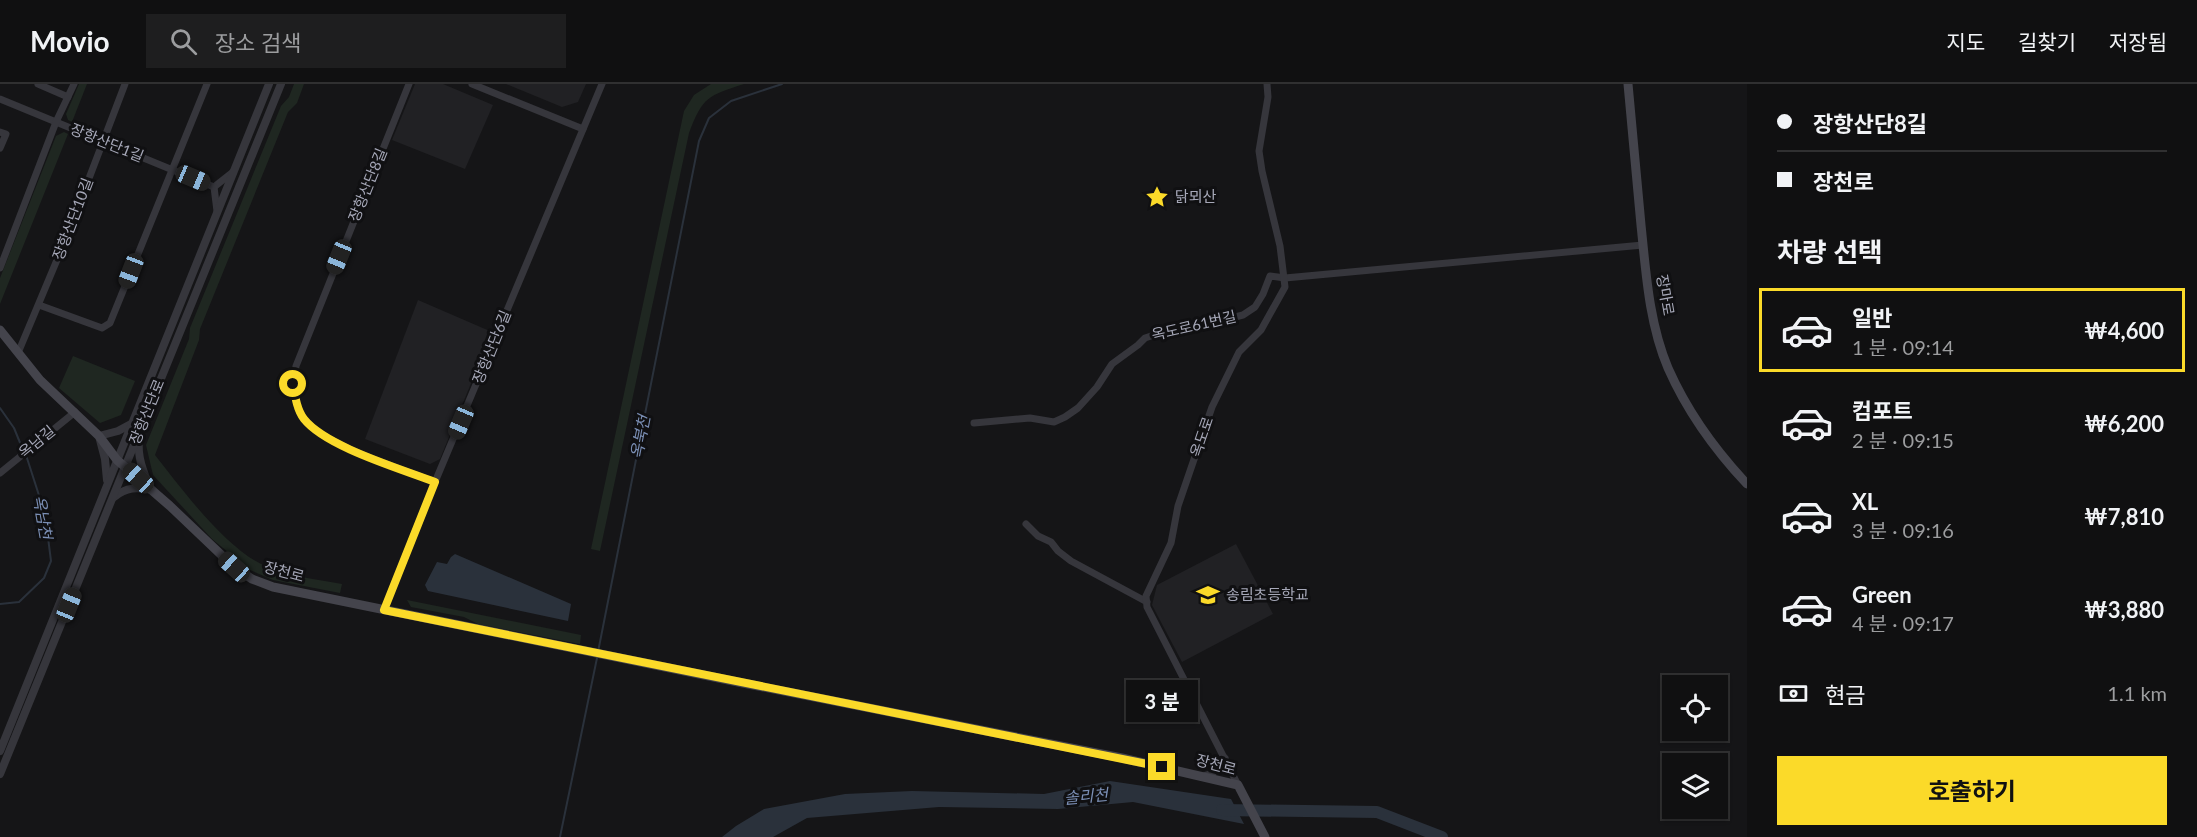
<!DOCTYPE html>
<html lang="ko">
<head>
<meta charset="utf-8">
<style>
	:root { --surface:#101011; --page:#1e1e1f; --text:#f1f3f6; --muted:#9c9d9f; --line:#303031; --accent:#fbda29 }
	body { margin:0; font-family:Lato,"Noto Sans KR",sans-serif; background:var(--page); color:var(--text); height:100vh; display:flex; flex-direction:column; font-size:22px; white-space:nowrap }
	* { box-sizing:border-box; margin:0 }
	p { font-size:20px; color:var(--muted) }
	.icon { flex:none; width:33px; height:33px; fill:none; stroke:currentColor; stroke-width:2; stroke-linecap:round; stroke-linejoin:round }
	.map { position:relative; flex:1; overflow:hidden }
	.sheet { display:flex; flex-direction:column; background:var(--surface); width:450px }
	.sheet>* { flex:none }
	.banner { display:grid; align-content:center; height:132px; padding:0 30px; background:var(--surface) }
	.fabs { position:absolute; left:1662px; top:591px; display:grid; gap:12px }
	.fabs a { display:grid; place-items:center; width:66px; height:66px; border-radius:0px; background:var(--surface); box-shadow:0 2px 4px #0004,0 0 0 2px var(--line); font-size:30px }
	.end { position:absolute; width:27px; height:27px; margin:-14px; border:8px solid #fbda29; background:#111; box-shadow:0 0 0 3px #111 }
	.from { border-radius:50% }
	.bubble { position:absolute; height:42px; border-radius:0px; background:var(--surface); box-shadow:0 2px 4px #0004,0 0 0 2px var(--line); font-size:20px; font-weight:700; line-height:42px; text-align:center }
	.car { position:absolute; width:18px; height:36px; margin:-18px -9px; border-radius:8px; box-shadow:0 0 4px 2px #0007; background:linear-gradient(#222 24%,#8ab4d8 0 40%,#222 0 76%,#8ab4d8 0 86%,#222 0) }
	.banner b { display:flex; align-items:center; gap:21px; height:57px; font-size:22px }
	.banner b+b { border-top:2px solid var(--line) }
	.banner i { width:15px; height:15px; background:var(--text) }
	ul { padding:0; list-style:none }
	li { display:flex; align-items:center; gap:18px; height:84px; margin:0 12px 9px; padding:0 18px; border:3px solid transparent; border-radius:0px }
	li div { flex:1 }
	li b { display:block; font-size:22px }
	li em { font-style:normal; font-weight:700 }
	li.selected { border-color:var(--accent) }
	li>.icon { width:54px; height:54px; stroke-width:1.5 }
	h2 { padding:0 30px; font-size:27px; line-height:72px }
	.pay { display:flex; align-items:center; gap:15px; height:66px; padding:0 30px; font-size:22px }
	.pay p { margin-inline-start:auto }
	.primary-button { display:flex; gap:12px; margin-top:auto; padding:12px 30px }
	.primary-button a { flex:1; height:69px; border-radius:0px; background:var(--accent); color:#111; font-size:24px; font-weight:700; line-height:69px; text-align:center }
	header { display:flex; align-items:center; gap:36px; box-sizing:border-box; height:84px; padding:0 30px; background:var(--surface); border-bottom:2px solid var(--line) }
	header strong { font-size:28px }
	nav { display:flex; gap:33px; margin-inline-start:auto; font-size:21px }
	.search { width:420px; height:54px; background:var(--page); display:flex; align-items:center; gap:15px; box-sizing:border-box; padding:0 21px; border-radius:0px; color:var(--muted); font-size:22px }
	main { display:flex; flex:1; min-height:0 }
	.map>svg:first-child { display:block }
</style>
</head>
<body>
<header>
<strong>Movio</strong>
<div class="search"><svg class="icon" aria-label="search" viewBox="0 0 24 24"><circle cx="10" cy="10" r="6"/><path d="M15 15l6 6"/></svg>장소 검색</div>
<nav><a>지도</a><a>길찾기</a><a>저장됨</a></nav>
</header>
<main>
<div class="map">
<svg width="1747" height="753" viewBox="0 0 1747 753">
	<rect width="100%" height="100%" fill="#151517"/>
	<g fill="#212124">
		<path d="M415,0h28l50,21 -28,64 -73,-29z"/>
		<path d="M506,0h80l-8,18 -16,5z"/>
		<path d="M418,216l74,32 -52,127 -10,5 -65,-25z"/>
		<path d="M1236,460l37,70 -91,48 -30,-57 5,-20z"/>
	</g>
	<g fill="#1f2721">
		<path d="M79,0h8l-15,38 -4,-2 -2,-6z"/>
		<path d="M294,0h10l-7,19 -9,9 -88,217 -1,11 -44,115c26,33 68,90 106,109 24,12 55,15 81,20l-2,9 -67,-13 -23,-10 -38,-31 -59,-64 -7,-30 43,-106 1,-11 91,-222 8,-9z"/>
		<path d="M711,0h33c-36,12 -41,12 -55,49l-89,418 -9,-2 93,-438 10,-16z"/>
		<path d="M64,48l4,2 -68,170v-26l56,-142z"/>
		<path d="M73,272l62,25 -14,34 -21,8 -41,-35z"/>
		<path d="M407,516l174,35 -1,9 -102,-20 -14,-7 -53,-10z"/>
	</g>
	<g fill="#2a313b">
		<path d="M455,470l116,50 -3,17 -140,-30 -3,-6 12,-23 10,2 4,-7z"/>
		<path d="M1110,697l121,18 13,25 -111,-22 -75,7 -119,-2 -132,11 -34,19h-51l14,-11 28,-17 81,-15 67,-3 132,3z"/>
	</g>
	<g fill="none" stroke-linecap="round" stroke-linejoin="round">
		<g stroke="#2a313b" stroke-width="2">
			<path d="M0,324l14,20 9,22"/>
			<path d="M0,520l19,-2 25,-24 7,-17 -6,-47 -19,-59"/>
			<path d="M598,568l101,-511 10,-23 22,-17 51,-17"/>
			<path d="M560,753l37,-179"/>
		</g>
		<path stroke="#2a313b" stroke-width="12" d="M1222,726l155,2 65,25"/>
		<g stroke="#36363c" stroke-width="7">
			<path d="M38,0l30,13"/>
			<path d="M409,0l-113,282c-3,18 -4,39 9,54 22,27 96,48 130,62"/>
			<path d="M472,0l111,45"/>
			<path d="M0,15l214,88"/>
			<path d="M0,48l6,2 -6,14"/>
			<path d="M214,103l19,-15"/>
			<path d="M214,103l3,24"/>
			<path d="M0,184l56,-146 18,-38"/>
			<path d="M39,221l63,23 8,-5 97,-239"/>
			<path d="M18,269l49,-117 58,-152"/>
			<path d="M974,339l56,-5 24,4 11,-5 13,-9 19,-21 15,-23 26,-19 7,-7 30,-10h17l51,-13 12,-8 8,-13 7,-18 15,2 358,-33"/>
			<path d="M0,389l75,-61"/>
			<path d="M1026,440l12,12 13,6 7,9 13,10 76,41"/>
			<path d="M384,526l51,-128 167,-398"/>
			<path d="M1203,692l10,-3 12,-15"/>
			<path d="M1238,701l-91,-178 -1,-11 25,-53 7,-37 34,-99 27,-55 22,-22 24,-43 -5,-41 -18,-75 -3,-20 9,-54 -1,-13"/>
		</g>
		<g stroke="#36363c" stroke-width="8">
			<path d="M139,355c-2,19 5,34 12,51"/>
			<path d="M107,396l-2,-21 -6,-23 19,-5 13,-7"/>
			<path d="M114,413c13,-10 22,-10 38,-7"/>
			<path d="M0,667l269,-667"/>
			<path d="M0,690l281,-690"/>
		</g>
		<g stroke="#44444c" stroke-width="9">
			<path d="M1628,0c4,47 9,94 13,141 5,48 8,98 27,143 19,43 47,82 79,116"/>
			<path d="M0,246l40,50 59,56 18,24 53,46 64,61 18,12 21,8 470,96 379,75 116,27 27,52"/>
		</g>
	</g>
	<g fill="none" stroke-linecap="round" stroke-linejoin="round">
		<path stroke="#fbda29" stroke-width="8" d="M293,300c2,12 4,26 11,35 22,28 98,50 131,63l-51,128 778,157"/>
	</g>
	<defs>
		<g id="sight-bare" transform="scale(1.8)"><path d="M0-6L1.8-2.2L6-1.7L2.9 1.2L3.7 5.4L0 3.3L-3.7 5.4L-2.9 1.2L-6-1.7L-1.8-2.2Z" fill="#fbda29" stroke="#101012" stroke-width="2.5" paint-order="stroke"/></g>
		<g id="school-bare" transform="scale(1.8)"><path d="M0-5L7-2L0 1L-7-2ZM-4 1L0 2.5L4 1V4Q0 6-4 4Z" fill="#fbda29" stroke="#101012" stroke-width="2.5" paint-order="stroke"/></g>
	</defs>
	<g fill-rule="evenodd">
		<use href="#sight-bare" x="1157" y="113"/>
		<use href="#school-bare" x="1208" y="511"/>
	</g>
	<g text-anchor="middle" stroke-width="6" stroke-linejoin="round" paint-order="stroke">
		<g font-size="15" fill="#a6a8b8" stroke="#101012">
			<text transform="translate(107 59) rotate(22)" y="5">장항산단1길</text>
			<text transform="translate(368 101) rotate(-68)" y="5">장항산단8길</text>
			<text transform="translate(73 135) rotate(-69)" y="5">장항산단10길</text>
			<text transform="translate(1665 211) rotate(80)" y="5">장마로</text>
			<text transform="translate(1194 242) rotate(-13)" y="5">옥도로61번길</text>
			<text transform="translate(492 263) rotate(-68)" y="5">장항산단6길</text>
			<text transform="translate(147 328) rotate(-68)" y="5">장항산단로</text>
			<text transform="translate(1202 353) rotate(-71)" y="5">옥도로</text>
			<text transform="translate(37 358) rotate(-39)" y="5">옥남길</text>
			<text transform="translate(284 488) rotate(15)" y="5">장천로</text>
			<text transform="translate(1216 681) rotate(15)" y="5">장천로</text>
		</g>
		<g font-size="15" fill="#a6a8b8" stroke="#101012" text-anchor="start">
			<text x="1175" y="118">닭뫼산</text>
			<text x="1226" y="516">송림초등학교</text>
		</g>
		<g font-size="16" font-style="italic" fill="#7b8fb5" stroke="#101012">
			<text transform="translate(640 353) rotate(-79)" y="6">옥북천</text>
			<text transform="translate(43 433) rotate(80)" y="6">옥남천</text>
			<text transform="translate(1086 712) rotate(-5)" y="6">솔리천</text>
		</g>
	</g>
</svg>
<div class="fabs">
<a><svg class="icon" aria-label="locate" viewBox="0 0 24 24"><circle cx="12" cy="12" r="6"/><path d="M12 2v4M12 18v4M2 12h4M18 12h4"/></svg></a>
<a><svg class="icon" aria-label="layers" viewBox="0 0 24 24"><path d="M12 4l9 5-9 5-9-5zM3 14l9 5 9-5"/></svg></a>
</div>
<i class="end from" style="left:293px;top:300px"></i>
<i class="end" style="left:1162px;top:683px"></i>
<div class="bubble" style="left:1126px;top:596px;width:72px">3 분</div>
<i class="car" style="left:193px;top:94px;rotate:113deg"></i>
<i class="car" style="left:339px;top:173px;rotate:202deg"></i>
<i class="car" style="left:131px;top:187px;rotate:201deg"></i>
<i class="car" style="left:461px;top:338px;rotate:203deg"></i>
<i class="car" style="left:138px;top:394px;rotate:312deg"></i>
<i class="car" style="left:234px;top:483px;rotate:312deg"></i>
<i class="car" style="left:69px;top:521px;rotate:22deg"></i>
</div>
<section class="sheet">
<div class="banner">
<b><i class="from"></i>장항산단8길</b>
<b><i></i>장천로</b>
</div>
<h2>차량 선택</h2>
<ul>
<li class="selected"><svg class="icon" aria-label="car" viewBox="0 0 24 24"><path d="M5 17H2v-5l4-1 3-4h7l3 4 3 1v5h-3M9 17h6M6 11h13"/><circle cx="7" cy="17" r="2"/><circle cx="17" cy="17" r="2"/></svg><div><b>일반</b><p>1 분 · 09:14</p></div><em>₩4,600</em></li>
<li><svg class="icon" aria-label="car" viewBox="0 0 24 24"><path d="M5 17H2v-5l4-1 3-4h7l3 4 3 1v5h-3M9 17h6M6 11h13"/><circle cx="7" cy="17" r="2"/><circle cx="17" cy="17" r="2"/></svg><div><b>컴포트</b><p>2 분 · 09:15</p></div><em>₩6,200</em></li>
<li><svg class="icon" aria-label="car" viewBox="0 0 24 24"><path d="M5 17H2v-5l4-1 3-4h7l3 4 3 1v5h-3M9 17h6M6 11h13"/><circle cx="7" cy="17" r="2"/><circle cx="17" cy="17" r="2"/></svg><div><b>XL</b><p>3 분 · 09:16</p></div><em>₩7,810</em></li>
<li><svg class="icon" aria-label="car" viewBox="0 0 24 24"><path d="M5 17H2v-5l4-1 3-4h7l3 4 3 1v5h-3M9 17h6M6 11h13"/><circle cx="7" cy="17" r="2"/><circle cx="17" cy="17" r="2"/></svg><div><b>Green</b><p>4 분 · 09:17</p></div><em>₩3,880</em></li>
</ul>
<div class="pay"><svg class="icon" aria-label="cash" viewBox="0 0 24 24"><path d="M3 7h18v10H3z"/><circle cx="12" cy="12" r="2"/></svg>현금<p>1.1 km</p></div>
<div class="primary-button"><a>호출하기</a></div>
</section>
</main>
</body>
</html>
